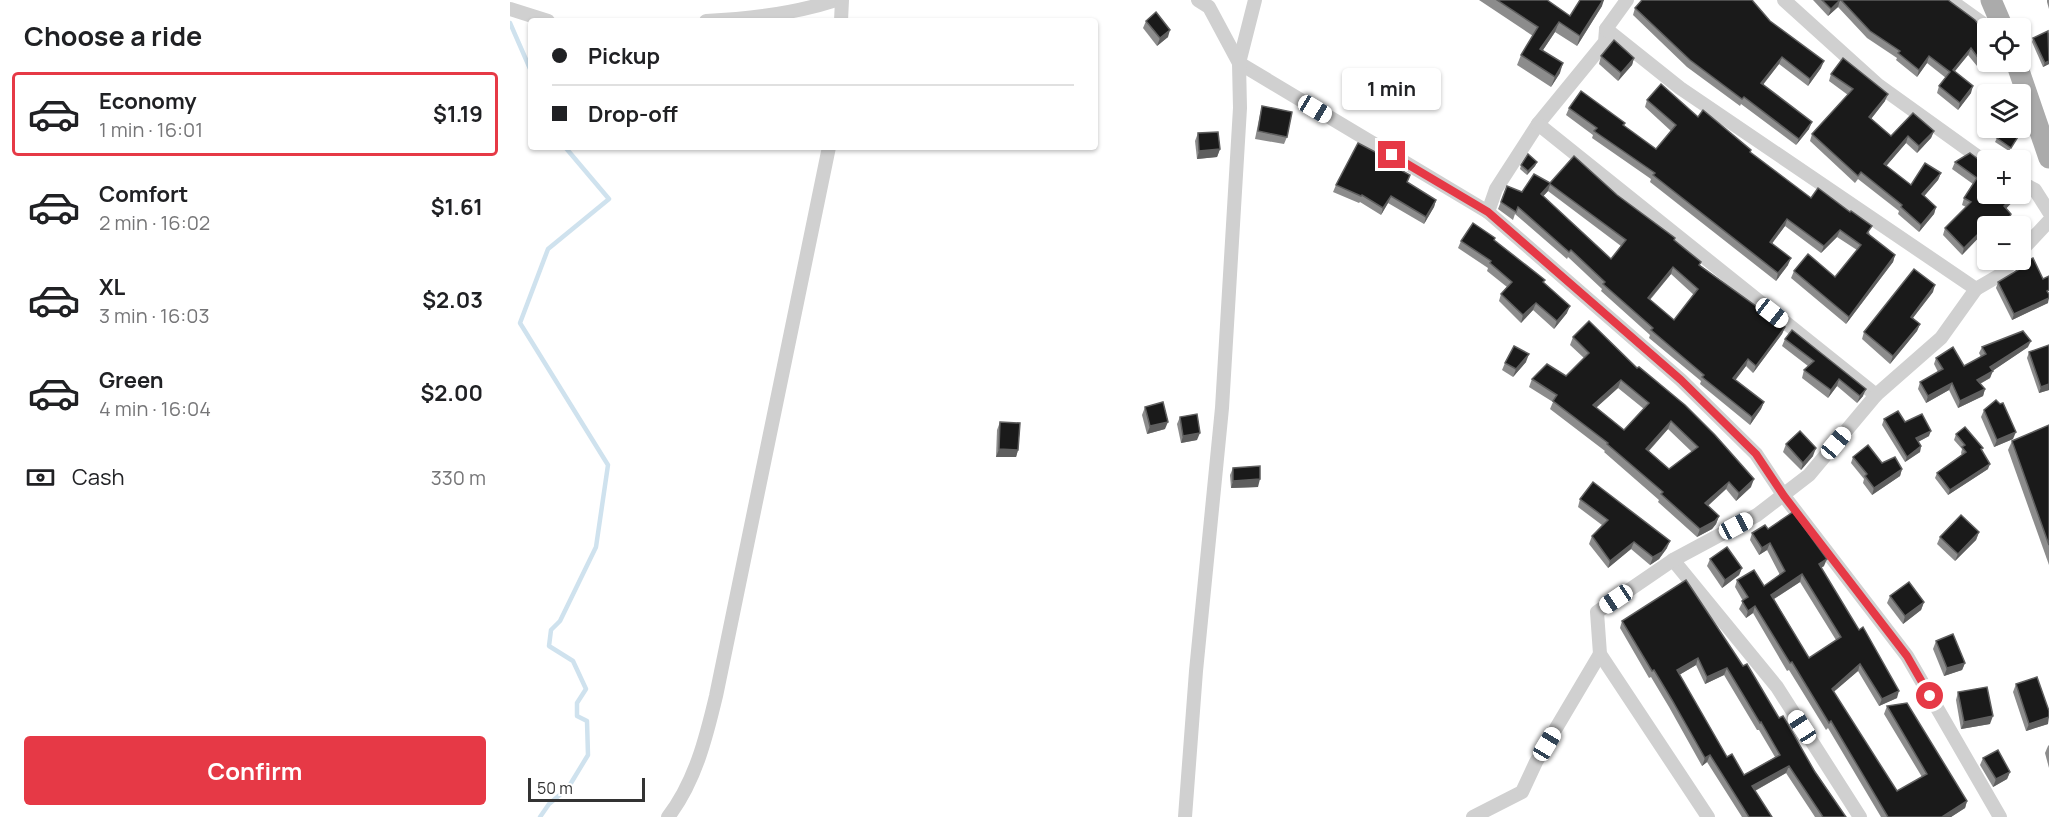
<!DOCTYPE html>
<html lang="en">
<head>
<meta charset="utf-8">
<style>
	:root { --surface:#fff; --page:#f2f2f2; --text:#202124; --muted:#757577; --line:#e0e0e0; --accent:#e63946 }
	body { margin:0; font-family:Manrope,sans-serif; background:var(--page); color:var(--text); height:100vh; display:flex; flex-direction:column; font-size:22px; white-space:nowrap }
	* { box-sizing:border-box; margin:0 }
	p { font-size:20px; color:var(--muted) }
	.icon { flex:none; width:33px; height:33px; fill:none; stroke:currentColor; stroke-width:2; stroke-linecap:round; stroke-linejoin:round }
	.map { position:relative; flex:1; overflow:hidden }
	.details { display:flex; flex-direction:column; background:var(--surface); width:510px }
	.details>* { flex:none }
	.hud { position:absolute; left:18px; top:18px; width:570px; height:132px; border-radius:6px; box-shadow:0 2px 4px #0004; display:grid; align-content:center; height:132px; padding:0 24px; background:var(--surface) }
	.fabs { position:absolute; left:1467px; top:18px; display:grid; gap:12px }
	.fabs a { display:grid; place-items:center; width:54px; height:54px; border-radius:6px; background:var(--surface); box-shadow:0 2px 4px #0004; font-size:30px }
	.scale { position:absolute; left:18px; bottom:15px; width:117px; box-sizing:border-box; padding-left:6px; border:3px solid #333; border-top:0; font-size:16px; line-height:21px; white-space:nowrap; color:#333; -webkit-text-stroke:4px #fff; paint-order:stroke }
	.end { position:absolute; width:27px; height:27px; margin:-14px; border:8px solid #e63946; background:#fff; box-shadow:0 0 0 3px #fff }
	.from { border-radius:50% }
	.bubble { position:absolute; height:42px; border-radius:6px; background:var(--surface); box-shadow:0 2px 4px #0004; font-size:20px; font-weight:700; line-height:42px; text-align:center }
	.car { position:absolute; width:18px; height:36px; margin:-18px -9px; border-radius:8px; box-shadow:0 0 4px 2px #0007; background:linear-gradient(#fff 24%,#345 0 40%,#fff 0 76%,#345 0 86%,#fff 0) }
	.hud b { display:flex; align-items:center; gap:21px; height:57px; font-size:22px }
	.hud b+b { border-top:2px solid var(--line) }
	.hud i { width:15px; height:15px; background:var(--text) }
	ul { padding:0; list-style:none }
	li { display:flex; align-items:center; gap:18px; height:84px; margin:0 12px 9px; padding:0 12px; border:3px solid transparent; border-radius:6px }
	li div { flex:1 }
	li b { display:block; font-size:22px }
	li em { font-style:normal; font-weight:700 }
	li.on { border-color:var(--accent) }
	li>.icon { width:54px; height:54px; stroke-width:1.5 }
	h2 { padding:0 24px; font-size:27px; line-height:72px }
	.pay { display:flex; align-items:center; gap:15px; height:66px; padding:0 24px; font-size:22px }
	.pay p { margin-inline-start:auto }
	.cta { display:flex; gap:12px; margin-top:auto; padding:12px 24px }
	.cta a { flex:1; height:69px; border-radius:6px; background:var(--accent); color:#fff; font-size:24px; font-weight:700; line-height:69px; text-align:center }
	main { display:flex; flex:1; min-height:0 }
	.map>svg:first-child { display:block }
</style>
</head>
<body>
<main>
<section class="details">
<h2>Choose a ride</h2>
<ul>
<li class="on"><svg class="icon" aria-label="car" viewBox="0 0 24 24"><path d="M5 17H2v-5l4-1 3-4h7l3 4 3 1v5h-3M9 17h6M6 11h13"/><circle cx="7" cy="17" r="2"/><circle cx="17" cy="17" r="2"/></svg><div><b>Economy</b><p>1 min · 16:01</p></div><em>$1.19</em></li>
<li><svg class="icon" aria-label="car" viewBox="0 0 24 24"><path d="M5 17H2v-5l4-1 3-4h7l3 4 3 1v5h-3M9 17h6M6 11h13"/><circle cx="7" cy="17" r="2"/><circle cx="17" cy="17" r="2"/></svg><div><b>Comfort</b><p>2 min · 16:02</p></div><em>$1.61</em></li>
<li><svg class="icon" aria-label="car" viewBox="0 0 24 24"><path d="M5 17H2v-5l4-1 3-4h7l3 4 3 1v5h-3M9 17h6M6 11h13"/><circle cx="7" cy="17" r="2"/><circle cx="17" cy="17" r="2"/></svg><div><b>XL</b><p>3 min · 16:03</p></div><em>$2.03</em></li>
<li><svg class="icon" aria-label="car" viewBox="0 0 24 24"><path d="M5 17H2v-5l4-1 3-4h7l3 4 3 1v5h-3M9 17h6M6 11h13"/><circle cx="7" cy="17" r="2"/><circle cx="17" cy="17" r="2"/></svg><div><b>Green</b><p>4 min · 16:04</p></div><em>$2.00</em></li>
</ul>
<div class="pay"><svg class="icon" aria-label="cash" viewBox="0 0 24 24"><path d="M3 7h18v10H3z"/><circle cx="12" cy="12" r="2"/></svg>Cash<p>330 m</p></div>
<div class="cta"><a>Confirm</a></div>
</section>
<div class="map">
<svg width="1539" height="817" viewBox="0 0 1539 817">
	<rect width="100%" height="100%" fill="#fff"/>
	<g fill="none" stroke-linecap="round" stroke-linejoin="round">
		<g stroke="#cfe2ee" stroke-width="4.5">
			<path d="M0,23l21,48"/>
			<path d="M30,817l9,-13 19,-16 20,-33 -1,-34 -10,-5v-13l9,-14 -13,-28 -24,-15 2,-16 9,-9 36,-74 12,-82 -88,-142 28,-74 61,-50 -44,-52"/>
		</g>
		<g stroke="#d0d0d0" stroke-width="14">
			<path d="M745,0l-16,63 249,149"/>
			<path d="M1117,0l-21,29 -1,13 -67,82 -42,65 -8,23 193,168 75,74 28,42 123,160 93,161"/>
			<path d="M1274,0l94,85 110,79"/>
			<path d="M1440,0l39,28"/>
			<path d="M0,9l38,12"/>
			<path d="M196,21c45,-2 87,-7 130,-21"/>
			<path d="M331,21l1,-21"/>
			<path d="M1096,29l74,59 296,201"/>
			<path d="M1028,124l338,271"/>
			<path d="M1510,182l15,8 14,22"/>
			<path d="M1510,252l29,-31"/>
			<path d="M1163,560l104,127 83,130"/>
			<path d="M158,817c27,-35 38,-79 48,-121l113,-549"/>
			<path d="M675,817l11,-146 26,-263 18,-300 -1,-45 -30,-56 -11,-7"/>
			<path d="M963,817l49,-25 14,-30 64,-108"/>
			<path d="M1198,817l-108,-163 -3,-42 76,-52 84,-45 52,-40 67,-80 65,-57 35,-49 24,-14 14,-15"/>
		</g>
		<g stroke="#ababab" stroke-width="21">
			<path d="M1481,0l12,28"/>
			<path d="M1506,62l33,96"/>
		</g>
	</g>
	<g fill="#8c8c8c" fill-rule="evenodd">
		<path d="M969,0h68l23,16 32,-10 -25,40 -22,-14 -12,18 17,23 -9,14 -34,-22 4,-10 12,-19z"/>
		<path d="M1303,0h135l40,36v22l-11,8 -9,-11 -13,16 16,22 -13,17 -21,-17 2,-7 7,-8 -19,-15 -10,14 -21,-17 1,-2 -30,-20 -29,-31 -10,9z"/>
		<path d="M1537,0h2v9l-2,-7z"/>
		<path d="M1125,8l135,13 51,47 -13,18 -29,-22 -16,20 46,45 -13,16 -55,-41 -1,2 -53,-39 -54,-52z"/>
		<path d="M636,21l22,16 -11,9 -14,-18z"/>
		<path d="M1539,33v31l-6,3 -11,-25 1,-4z"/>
		<path d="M1091,56l33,2 -2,7 -14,16 -19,-17z"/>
		<path d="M1321,74l54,27 -14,18 20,17 43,-5 -3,7 -14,15 -11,-10 -20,23 25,19 30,-12 -3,7 -14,16 12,11 -2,7 -15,18 -21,-18 1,-3 -41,-32 -3,4 -45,-42 2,-7 36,-39 -19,-14z"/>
		<path d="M1137,100l51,17 53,33 -1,3 61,45 59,35 -2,2 27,20 -2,7 -47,62 -55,-46 3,-7 41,6 22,-27 -20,-13 -16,16 -36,-27 -13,17 16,22 -12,16 -126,-99 1,-3 -59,-41 1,-3 -27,-20 3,-7 56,15 -1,3 32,23 15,-18 -26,-24z"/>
		<path d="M752,106l25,31 -3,7 -29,-5 5,-25z"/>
		<path d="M1515,127l-16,24 -14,-9 2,-4z"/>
		<path d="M688,133l22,16 -3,8 -20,2 -2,-18z"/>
		<path d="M1460,153l18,41h31l-1,2 -12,12 3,13 -3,5h-18v6l-3,-1 -23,24 -19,-20 2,-7 21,-21 -4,-2 2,-7 9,-14 -21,-15 3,-7z"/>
		<path d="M870,158l28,25 28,17 -2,7 -10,17 -36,-21 -7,12 -21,-13 -1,1 -26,-11 3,-7z"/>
		<path d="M1027,162l-2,4 -8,9 -7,-6 1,-4z"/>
		<path d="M1040,183l67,12 57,45 26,25 85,62 -3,7 -29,39 -7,-7 -11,14 29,22 -3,7 -11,16 -50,-41 1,-3 -52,-43 1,-3 -49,-44 1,-2 -34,-32 -1,2 -52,-45 -2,6 -15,-11 9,-23 15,6zM1038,191l73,55 -10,13 -68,-63zM1161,274l23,21 -20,25 -24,-20z"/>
		<path d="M984,240l50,43 23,30 -13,16 -21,-19 -12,13 -22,-22 2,-7 6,-7 -20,-16 1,-3 -30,-20 3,-7z"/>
		<path d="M1507,267l26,12 5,24 -36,17 -16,-32 2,-6 17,-9z"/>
		<path d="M1423,292l-20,26 7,6 -3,7 -27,33 -28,-25 2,-7z"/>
		<path d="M1063,337l178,150 -15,14 -10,-12 -18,17 11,10 -3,8 -4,5 -15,8 -39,-35 1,-2 -55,-48 1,-1 -55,-42 3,-7 -24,-15 3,-8 34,-3 18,-18 -14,-13zM1108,388l26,21 -20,21 -28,-22zM1158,429l24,23 -23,17 -20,-18z"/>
		<path d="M1275,339l78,57 -6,7 -20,-17 -9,12 -26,-20 2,-8 4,-4 -26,-20z"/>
		<path d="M1539,345v45l-10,3 -12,-35 2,-6z"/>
		<path d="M1472,347h46l-36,24 -2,7 -10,6 5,5 -2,7 -25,12 -9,-18 -23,13 -8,-14 2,-7 18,-10 -4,-8 2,-6 28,8 17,-9 -2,-4z"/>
		<path d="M1016,362l-13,15 -11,-7 3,-7z"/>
		<path d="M635,407l20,22 -18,5 -5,-19z"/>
		<path d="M1474,410l29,29 -19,8 -13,-30z"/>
		<path d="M670,417l17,23 -16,3 -4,-19z"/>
		<path d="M1374,419l21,3 24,14 -11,6 3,4 -1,6 -15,10 -23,-37z"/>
		<path d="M490,422l18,28 -2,7h-20l1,-27z"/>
		<path d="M1539,425v140l-41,-115 4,-9z"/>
		<path d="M1446,434l26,17 6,18 -40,26 -13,-17 2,-5 25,-18 -1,-2 1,-4 -8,-9z"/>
		<path d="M1276,444l27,12 -12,14 -18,-18z"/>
		<path d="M1343,457l29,6 20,6 -2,7 -28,19 -9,-12 1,-4 -13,-16z"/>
		<path d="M723,468l25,19 -27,1 -1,-13z"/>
		<path d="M1070,499l87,49 -8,11 -9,6 -19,-16 -23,19 -19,-24 3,-8 10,-11 -24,-18z"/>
		<path d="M1258,529l56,37 -3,2 76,130 -18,8 -21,-35 -25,21 64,99 25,-14 -38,-63 3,-8 80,95 -2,7 -14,9h-70l-53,-89 -2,2 -37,-60 -2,1 -34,-58 -7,5 -7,-9 4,-8 -8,-14 2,-7 27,6 16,-11 -13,-25 -8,5 -9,-15 2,-7zM1290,582l36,58 -27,18 -35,-59z"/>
		<path d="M1469,532l-3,8 -21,21 -18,-17 3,-7z"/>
		<path d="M1200,559l32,9 -3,7 -17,13 -15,-22z"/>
		<path d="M1380,596l34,6 -3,8 -18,14 -16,-21z"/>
		<path d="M1112,621l121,45 36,52 67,99h-31l-29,-44 -31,18 17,26h-30l-35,-55 -5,4 -33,-59 -18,-30 -2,1 -29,-50zM1186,665l9,19 19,-9 33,55h2l16,27 -31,18 -17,-18 -48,-82z"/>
		<path d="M1426,641l29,22 -3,7 -18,6 -11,-27z"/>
		<path d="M1506,684l32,40 -22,7 -13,-39z"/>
		<path d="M1448,692l32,32 -29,5 -5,-29z"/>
		<path d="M1539,745v23l-4,-15 3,-7z"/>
		<path d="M1473,758l27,14 -3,7 -14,8 -13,-22z"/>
	</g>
	<g fill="#5f5f5f">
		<path d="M1093,0h1l-2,6 -25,40 3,-10z"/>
		<path d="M1330,0l-2,7 -10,9 3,-7z"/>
		<path d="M1049,22l-4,10 -18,27 3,-10z"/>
		<path d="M660,30l-2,7 -11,9 3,-8z"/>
		<path d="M1461,48l-3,7 -18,22 3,-7z"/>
		<path d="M1478,53v5l-11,8 2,-7z"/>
		<path d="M1419,56l-2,7 -10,14 2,-7z"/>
		<path d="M1272,57l-3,7 -20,26 2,-7z"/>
		<path d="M1124,58l-2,7 -14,16 3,-8z"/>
		<path d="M1314,61l-3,7 -13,18 2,-7z"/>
		<path d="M1539,61v3l-6,3 2,-4z"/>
		<path d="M1053,63l-3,10 -9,14 4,-10z"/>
		<path d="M1463,86l-2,7 -13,17 2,-7z"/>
		<path d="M1378,94l-3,7 -18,23 2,-7z"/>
		<path d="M1302,122l-3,7 -13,16 3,-6z"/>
		<path d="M1424,131l-3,7 -14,15 2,-7z"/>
		<path d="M1398,136l-2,7 -24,28 2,-7z"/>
		<path d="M710,149l-3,8 -20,2 2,-8z"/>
		<path d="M1027,162l-2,4 -8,9 1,-4z"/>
		<path d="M1431,173l-3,7 -18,21 2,-7z"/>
		<path d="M1040,184l-2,7 -9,10 2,-7z"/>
		<path d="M1506,194h3l-1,2 -16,17 2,-7z"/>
		<path d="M881,196l-3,7 -7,12 2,-7z"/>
		<path d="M926,200l-2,7 -10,17 2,-7z"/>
		<path d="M1426,207l-2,7 -15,18 2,-7z"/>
		<path d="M1277,219l-2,7 -17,23 2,-7z"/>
		<path d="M1478,224l-3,7 -23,24 2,-7z"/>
		<path d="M1330,230l-3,7 -16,16 3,-7z"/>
		<path d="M1385,255l-2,7 -47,62 3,-7z"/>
		<path d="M1281,258l-3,7 -12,16 2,-8z"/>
		<path d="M1163,267l-2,7 -26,31 3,-7z"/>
		<path d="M1425,285l-2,7 -25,32 3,-7z"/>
		<path d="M1539,298l-1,5 -36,17 2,-6z"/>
		<path d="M1026,303l-3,7 -12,13 2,-8z"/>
		<path d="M1060,306l-3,7 -13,16 3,-8z"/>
		<path d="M1410,324l-3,7 -27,33 3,-8z"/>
		<path d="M1275,327l-3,7 -29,39 3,-7z"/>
		<path d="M1521,341l-3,6 -40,27 2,-7z"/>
		<path d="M1019,354l-3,8 -13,15 3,-8z"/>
		<path d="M1238,359l-2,7 -15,20 2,-8z"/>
		<path d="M1483,371l-3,7 -16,9 3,-7z"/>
		<path d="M1329,379l-2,7 -9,12 3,-8z"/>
		<path d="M1111,380l-3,8 -28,25 3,-8z"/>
		<path d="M1442,383l-3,7 -23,13 2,-7z"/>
		<path d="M1539,384v6l-10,3 2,-6z"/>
		<path d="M1356,389l-3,7 -6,7 3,-7z"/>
		<path d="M1475,389l-2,7 -25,12 2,-7z"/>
		<path d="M1254,402l-3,7 -11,16 2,-8z"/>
		<path d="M1161,421l-3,8 -25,28 3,-8z"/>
		<path d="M658,422l-3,7 -18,5 3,-8z"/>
		<path d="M1421,431l-2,5 -15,8 2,-6z"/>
		<path d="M1506,432l-3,7 -19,8 3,-7z"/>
		<path d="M690,433l-3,7 -16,3 2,-7z"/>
		<path d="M1411,446l-1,6 -15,10 2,-5z"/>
		<path d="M1306,448l-3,8 -12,14 2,-7z"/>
		<path d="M489,449l19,1 -2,7h-20z"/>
		<path d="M1480,464l-2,5 -40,26 2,-5z"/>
		<path d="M1392,469l-2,7 -28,19 2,-7z"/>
		<path d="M750,479l-2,8 -27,1 2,-7z"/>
		<path d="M1244,479l-3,8 -15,14 3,-8z"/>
		<path d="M1219,482l-3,7 -24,22 3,-8z"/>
		<path d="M1209,516l-3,8 -4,5 -15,8 3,-8z"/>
		<path d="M1469,532l-3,8 -21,21 3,-7z"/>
		<path d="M1160,541l-3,7 -8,11 -9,6 3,-8z"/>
		<path d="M1124,542l-3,7 -23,19 2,-7z"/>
		<path d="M1260,543l-3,7 -8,5 3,-7z"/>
		<path d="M1317,559l-3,7 -8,5 3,-7z"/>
		<path d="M1232,568l-3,7 -17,13 3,-8z"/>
		<path d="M1292,574l-2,8 -31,20 2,-7z"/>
		<path d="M1414,602l-3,8 -18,14 2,-8z"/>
		<path d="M1245,606l-2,7 -7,5 2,-7z"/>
		<path d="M1188,658l-2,7 -22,13 3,-8z"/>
		<path d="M1455,663l-3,7 -18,6 3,-8z"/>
		<path d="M1350,664l-2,7 -29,25 3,-7z"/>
		<path d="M1217,668l-3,7 -19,9 2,-7z"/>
		<path d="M1389,691l-2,7 -18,8 3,-7z"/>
		<path d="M1483,716l-3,8 -29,5 3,-7z"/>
		<path d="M1539,717l-1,7 -22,7 3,-7z"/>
		<path d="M1200,755l-3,7 -5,4 3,-8z"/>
		<path d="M1279,766l-3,7 -37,21 3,-8z"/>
		<path d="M1500,772l-3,7 -14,8 3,-8z"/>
		<path d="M1457,801l-2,7 -14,9h-9z"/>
	</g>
	<g fill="#1a1a1a" stroke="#5f5f5f" stroke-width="1.5" fill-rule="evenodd">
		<path d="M987,0h50l23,16 10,-16h23l-23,36 -21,-14 -19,27 23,14 -8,14 -34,-22 17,-28z"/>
		<path d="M1132,0h110l18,21 54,40 -14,18 -28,-22 -21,26 51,39 -13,17 -55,-42 -2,2 -52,-39 -55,-52z"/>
		<path d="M1312,0h18l-9,9z"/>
		<path d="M1331,0h107l27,20 13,16v17l-9,6 -8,-11 -18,22 20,16 -13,17 -21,-17 11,-14 -21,-16 -10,14 -21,-17 2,-2 -30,-20z"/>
		<path d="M646,12l14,18 -10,8 -14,-17z"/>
		<path d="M1538,31l1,30 -4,2 -12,-25z"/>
		<path d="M1104,40l20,18 -13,15 -20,-17z"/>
		<path d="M1333,58l45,36 -19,23 22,19 22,-23 21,18 -15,15 -11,-10 -24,28 27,21 14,-22 16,10 -19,21 14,13 -15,18 -20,-18 1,-2 -41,-33 -3,4 -46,-42 41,-45 -22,-15z"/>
		<path d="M1151,84l37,33 5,-7 48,40 -1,2 61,46 7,-10 32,24 1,-1 21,15 -5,7 28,22 -46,62 -55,-46 14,-17 27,23 26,-32 -21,-15 -16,16 -37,-27 -17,23 21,16 -13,15 -125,-98 2,-2 -61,-42 3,-3 -28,-20 12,-17 44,32 -2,2 33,24 20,-24 -29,-25z"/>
		<path d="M752,106l30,6 -5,25 -29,-6z"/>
		<path d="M1515,121l1,3 -15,24 -14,-10 17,-10h6v-4z"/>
		<path d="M708,132l2,17 -21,2 -1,-18z"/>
		<path d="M848,143l23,12 -2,3 31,17 -3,7 29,18 -10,17 -35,-21 -8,12 -21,-13 -1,1 -25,-11z"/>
		<path d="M1460,153l16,12h2v29h28l-12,12 7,8 -6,12h-11l-6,-2 -24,24 -19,-20 26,-26 -7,-4 13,-20 -22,-16z"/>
		<path d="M1018,154l9,8 -9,9 -7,-6z"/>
		<path d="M1064,156l43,39 58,43 -1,2 27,22 -2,3 86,62 -29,39 -8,-7 -15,19 31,24 -12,15 -50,-40 2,-2 -53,-45 2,-2 -50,-44 2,-2 -34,-32 -2,2 -51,-45 -2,5 -15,-10 6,-16 15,6 12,-18 16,9zM1040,184l76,56 -15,19 -70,-65zM1163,267l25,22 -24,31 -26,-22z"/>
		<path d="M963,223l22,15 -1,2 51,40 -2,2 27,24 -13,15 -21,-18 -13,12 -22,-21 11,-12 -22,-19 1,-2 -30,-20z"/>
		<path d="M1523,258l10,21 6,-3v14l-2,1 2,3v4l-35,16 -16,-32 20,-12 -1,-3 1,-2z"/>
		<path d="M1404,269l21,16 -24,32 9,7 -27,32 -29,-24z"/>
		<path d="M1079,321l48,47 2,-1 46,38 30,30 39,44 -15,14 -10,-11 -24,21 14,13 -4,5 -15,8 -39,-35 2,-2 -56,-48 1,-1 -55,-42 4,-6 -25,-16 15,-15 19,12 23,-23 -16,-16zM1111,380l28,23 -25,27 -31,-25zM1161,421l27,26 -29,22 -23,-20z"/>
		<path d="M1282,330l74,59 -6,7 -21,-17 -8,11 -27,-20 10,-9 -29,-22z"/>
		<path d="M1513,331l8,10 -41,26 3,4 -16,9 8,9 -25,12 -8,-18 -24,13 -8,-14 23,-13 -7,-11 17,-11 11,19 22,-12 -4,-7z"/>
		<path d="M1539,345v39l-8,3 -12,-35z"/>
		<path d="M1004,346l15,8 -13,15 -11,-6z"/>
		<path d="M1486,400l4,4 3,-1 13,29 -19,8 -13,-30z"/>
		<path d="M653,402l5,20 -18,4 -5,-19z"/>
		<path d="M1388,411l7,11 17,-8 9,17 -15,7 5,8 -14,11 -23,-38z"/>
		<path d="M687,414l3,19 -17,3 -3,-19z"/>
		<path d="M490,422l20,1 -2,27 -19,-1z"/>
		<path d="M1539,425v120l-37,-104z"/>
		<path d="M1455,427l18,21 -2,1 9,15 -40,26 -13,-17 29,-21 -4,-5 3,-2 -9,-11z"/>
		<path d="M1290,431l16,17 -13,15 -17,-19z"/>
		<path d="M1358,445l14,18 13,-6 7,12 -28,19 -9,-12 2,-2 -14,-17z"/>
		<path d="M750,466v13l-27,2v-13z"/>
		<path d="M1083,482l77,59 -8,11 -9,5 -19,-15 -24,19 -18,-25 16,-16 -28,-21z"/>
		<path d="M1283,512l34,47 -8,5 40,66 4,-3 36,64 -17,8 -22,-35 -28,25 65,102 30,-17 -40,-68 20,-3 60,98 -25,16h-54l-57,-96 -2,2 -37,-61 -2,1 -35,-57 -7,5 -6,-10 6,-4 -11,-17 17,-10 10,16 21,-15 -15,-28 -8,5 -10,-15 13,-8 3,4zM1292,574l39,63 -32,21 -38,-63z"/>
		<path d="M1451,515l18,17 -21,22 -18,-17z"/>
		<path d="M1217,547l15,21 -17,12 -15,-21z"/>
		<path d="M1176,580l57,86 4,-2 32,54 4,-2 32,56 31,45h-23l-34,-51 -37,20 20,31h-23l-39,-62 -5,3 -33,-58 -18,-30 -2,1 -30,-50zM1188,658l9,19 20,-9 33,55 1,-1 19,33 -36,20 -12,-21 -5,3 -50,-87z"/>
		<path d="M1399,582l15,20 -19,14 -15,-20z"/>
		<path d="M1443,634l12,29 -18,5 -11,-27z"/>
		<path d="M1527,677l12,34v6l-20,7 -13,-40z"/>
		<path d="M1477,687l6,29 -29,6 -6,-30z"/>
		<path d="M1488,750l12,22 -14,7 -13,-21z"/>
	</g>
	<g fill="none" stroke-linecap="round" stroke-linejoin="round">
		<path stroke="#e63946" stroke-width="8" d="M882,155l96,57 193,168 75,74 28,42 123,160 23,40"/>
	</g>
</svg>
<div class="fabs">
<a><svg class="icon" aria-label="locate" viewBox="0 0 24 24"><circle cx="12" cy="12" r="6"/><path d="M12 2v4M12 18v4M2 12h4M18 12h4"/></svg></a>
<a><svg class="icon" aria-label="layers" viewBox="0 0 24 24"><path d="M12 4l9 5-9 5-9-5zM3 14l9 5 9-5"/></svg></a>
<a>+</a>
<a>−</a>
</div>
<div class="scale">50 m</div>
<i class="end from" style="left:1420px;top:696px"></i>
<i class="end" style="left:882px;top:155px"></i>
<div class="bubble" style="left:832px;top:68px;width:99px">1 min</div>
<i class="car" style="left:805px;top:109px;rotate:121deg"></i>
<i class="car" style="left:1262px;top:313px;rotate:128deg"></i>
<i class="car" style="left:1326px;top:443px;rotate:40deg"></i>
<i class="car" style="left:1226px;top:526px;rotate:62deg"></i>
<i class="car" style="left:1106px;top:599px;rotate:236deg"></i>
<i class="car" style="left:1292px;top:727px;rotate:327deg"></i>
<i class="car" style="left:1037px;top:744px;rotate:31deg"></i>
<div class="hud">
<b><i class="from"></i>Pickup</b>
<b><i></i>Drop-off</b>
</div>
</div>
</main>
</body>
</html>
